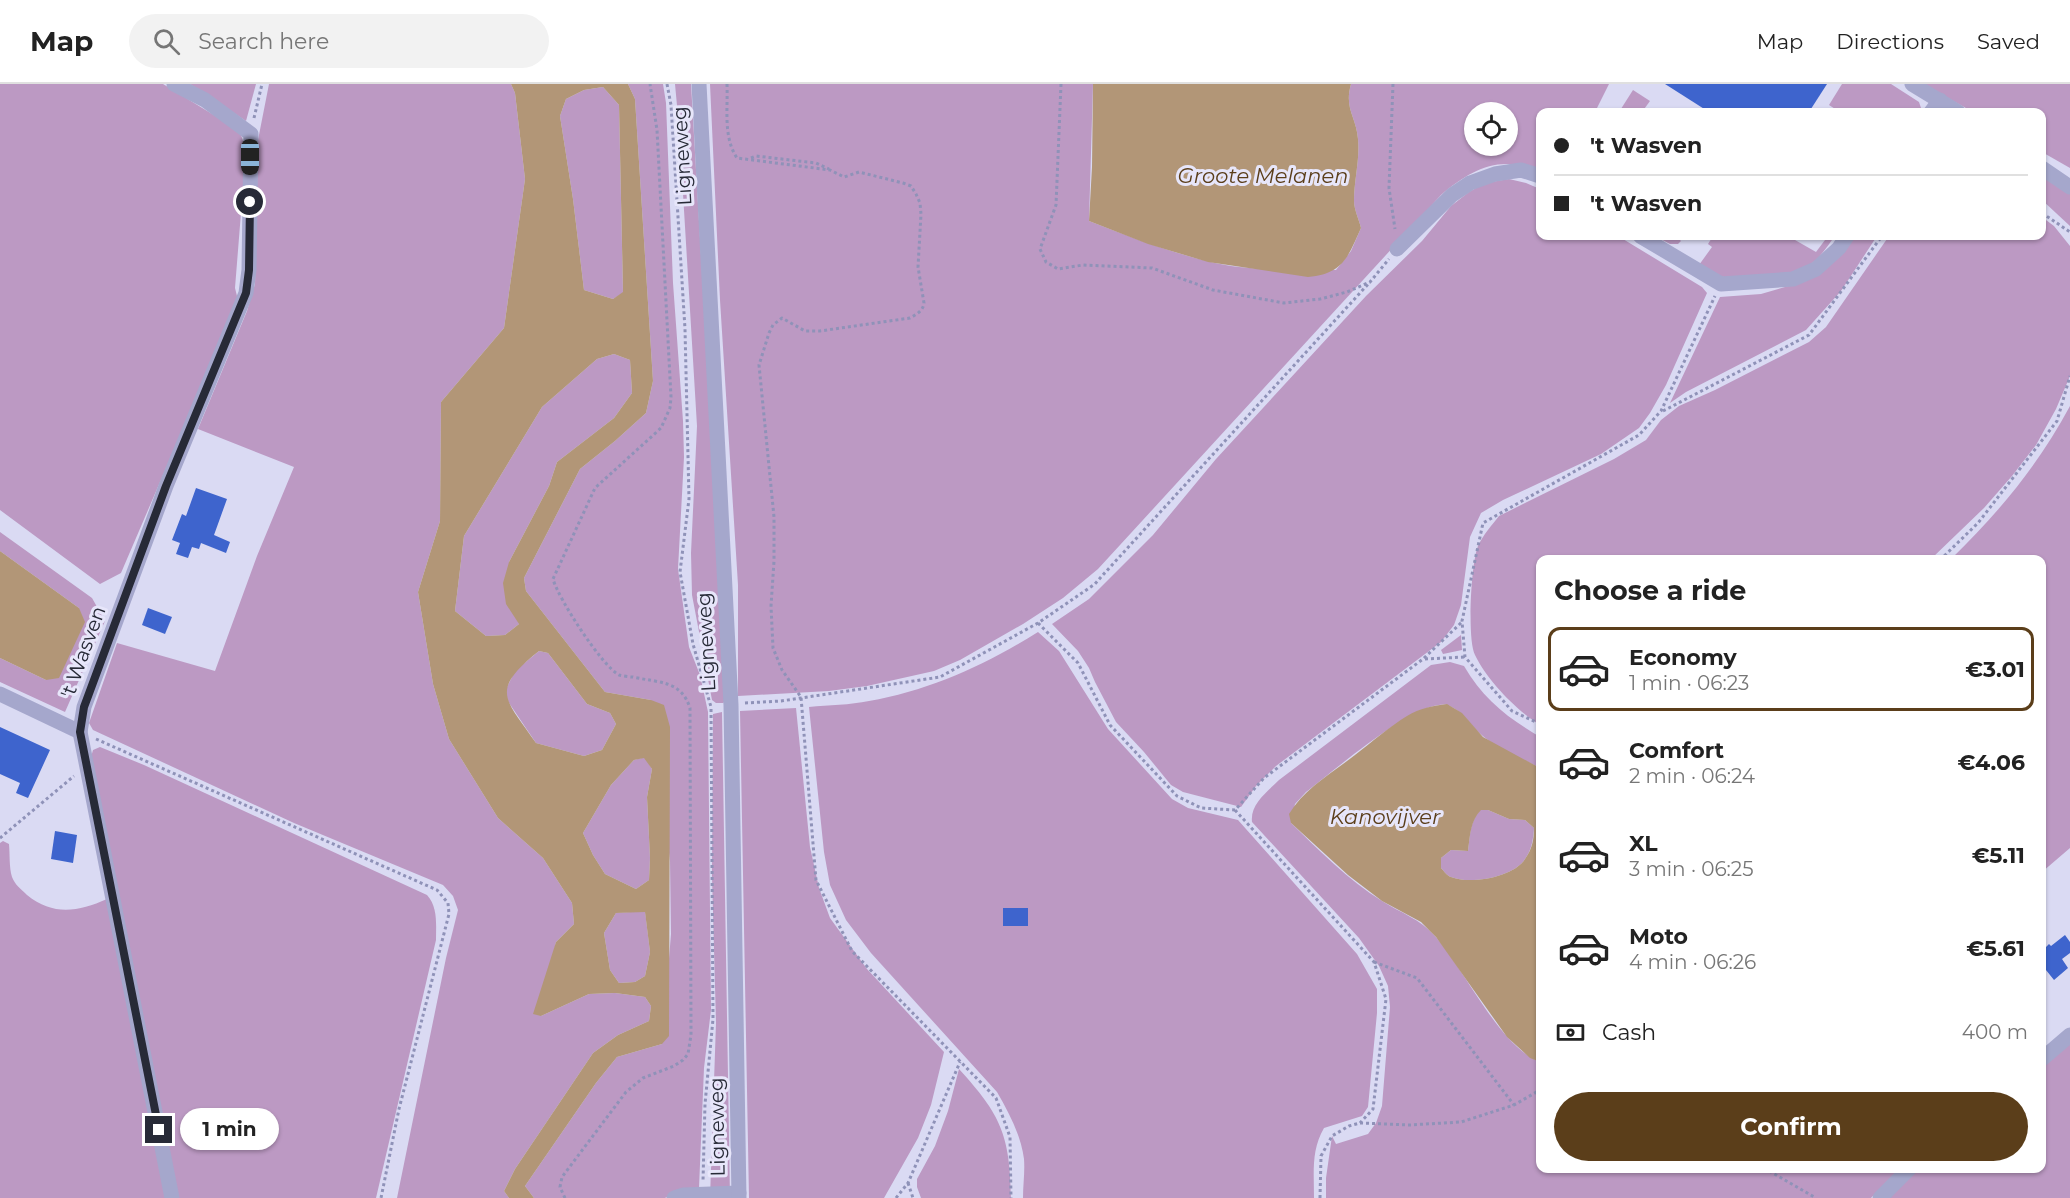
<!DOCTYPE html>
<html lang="en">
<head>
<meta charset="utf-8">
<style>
	:root { --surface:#fff; --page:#f2f2f2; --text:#222; --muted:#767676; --line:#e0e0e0; --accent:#5b3e1a }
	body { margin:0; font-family:Montserrat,sans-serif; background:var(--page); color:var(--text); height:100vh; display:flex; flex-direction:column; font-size:22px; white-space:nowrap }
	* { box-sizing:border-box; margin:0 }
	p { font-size:20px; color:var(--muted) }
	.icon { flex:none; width:33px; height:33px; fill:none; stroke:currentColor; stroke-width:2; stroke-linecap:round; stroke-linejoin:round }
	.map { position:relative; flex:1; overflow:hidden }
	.details { position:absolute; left:1536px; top:471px; width:510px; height:618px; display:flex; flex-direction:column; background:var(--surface); border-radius:12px; box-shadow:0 2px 4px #0004 }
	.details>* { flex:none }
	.banner { position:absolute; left:1536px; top:24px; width:510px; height:132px; border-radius:12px; box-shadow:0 2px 4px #0004; display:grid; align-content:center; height:132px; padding:0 18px; background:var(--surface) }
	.buttons { position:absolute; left:1464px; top:18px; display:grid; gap:12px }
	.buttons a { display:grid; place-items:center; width:54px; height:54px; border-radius:50%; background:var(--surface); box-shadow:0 2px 4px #0004; font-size:30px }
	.end { position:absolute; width:27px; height:27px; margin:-14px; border:8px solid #272a37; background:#fff; box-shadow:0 0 0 3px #fff }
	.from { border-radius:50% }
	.bubble { position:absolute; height:42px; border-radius:21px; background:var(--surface); box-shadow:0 2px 4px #0004; font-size:20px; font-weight:700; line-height:42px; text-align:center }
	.car { position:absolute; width:18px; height:36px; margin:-18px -9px; border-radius:8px; box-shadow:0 0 4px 2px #0007; background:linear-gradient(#222 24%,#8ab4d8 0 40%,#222 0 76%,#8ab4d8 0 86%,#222 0) }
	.banner b { display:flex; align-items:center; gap:21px; height:57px; font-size:22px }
	.banner b+b { border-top:2px solid var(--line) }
	.banner i { width:15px; height:15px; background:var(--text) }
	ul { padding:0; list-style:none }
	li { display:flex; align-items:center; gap:18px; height:84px; margin:0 12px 9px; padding:0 6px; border:3px solid transparent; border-radius:12px }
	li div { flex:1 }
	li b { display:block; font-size:22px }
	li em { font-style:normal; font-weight:700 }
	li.selected { border-color:var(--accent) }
	li>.icon { width:54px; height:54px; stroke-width:1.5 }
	h2 { padding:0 18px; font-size:27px; line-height:72px }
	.pay { display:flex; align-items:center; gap:15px; height:66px; padding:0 18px; font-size:22px }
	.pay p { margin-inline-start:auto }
	.action { display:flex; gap:12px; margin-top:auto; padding:12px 18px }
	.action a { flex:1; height:69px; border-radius:36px; background:var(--accent); color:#fff; font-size:24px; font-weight:700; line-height:69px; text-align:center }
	header { display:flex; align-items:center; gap:36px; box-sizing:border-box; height:84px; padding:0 30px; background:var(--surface); border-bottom:2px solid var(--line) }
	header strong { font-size:28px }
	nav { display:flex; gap:33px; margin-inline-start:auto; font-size:21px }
	.search { width:420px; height:54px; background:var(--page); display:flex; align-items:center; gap:15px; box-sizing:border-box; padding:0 21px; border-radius:33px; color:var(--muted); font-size:22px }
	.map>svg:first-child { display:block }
</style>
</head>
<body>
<header>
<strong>Map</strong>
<div class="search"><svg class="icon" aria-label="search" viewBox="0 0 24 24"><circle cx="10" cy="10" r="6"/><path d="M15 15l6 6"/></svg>Search here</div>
<nav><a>Map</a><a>Directions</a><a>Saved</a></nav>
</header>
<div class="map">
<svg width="2070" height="1114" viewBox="0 0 2070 1114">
	<rect width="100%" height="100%" fill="#dadaf3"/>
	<g fill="#bc99c3" fill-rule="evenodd">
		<path d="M0,0h163l72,44 6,7 5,15 -11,138 3,12 -117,273 -21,11 -100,-74z"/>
		<path d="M190,0h66l-10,37z"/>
		<path d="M269,0h242l4,9 10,86 -21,149 -63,74 -1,119 -22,71 15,92 16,55 49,79 45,40 29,45 2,21 -18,18 -15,74 48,-22 26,-1 30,4 6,9 -2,15 -31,14 -25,18 -78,116 -11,22 5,7h-112l49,-240 12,-48 -5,-14 -10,-11 -149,-62 -201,-93 -4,-7 28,-80 98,28 42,-115 37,-89 -96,-38 49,-118 8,-27 3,-144z"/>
		<path d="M628,0h35l3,19 7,180 10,138 1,36 -6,112 11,78 11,28 8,37 3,298 -7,58 -5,120 -27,6 -7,4h-131l-9,-12 71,-103 21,-26 45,-13 9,-110 -1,-73 -19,-161 -46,-8 -79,-101 -2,-13 56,-109 35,-28 31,-28 7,-32 -18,-282z"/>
		<path d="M675,0h16l36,616 -4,3h-7l-4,-3 -20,-105 -1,-42 6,-127 -18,-299z"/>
		<path d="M710,0h383l-4,137c39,15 77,30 118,40 41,11 86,8 129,9l15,-19 10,-23c-2,-8 -7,-19 -7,-27 0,-21 6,-41 4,-62 -2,-23 -14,-30 -7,-55h258l-14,28h-55v60c-40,-18 -68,-3 -99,23l-343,374 -35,29 -40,26 -63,36 -26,11 -67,15 -38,5 -91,5v-111l-18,-285zM1474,28h34v34h-34z"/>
		<path d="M1842,0h49l28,18 2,6 -3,4h-78l-11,-7z"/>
		<path d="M1923,0h147v84l-28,-16v-40h-69z"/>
		<path d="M603,3l16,18 4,188 -10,6 -29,-9 -11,-91 -13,-83 6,-17 18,-9z"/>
		<path d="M1633,6l17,11 -8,11h-23z"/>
		<path d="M2042,87l28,16v39l-28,-26z"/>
		<path d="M1509,95l17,4 14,6v47h78l84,51 5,6 -41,92 -16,28 -11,15 -38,26 -98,46 -22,13 -11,24 -9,68 -7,20 -13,17 -165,124 -20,20 -15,21 -58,-15 -12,-7 -27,-33 -28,-30 -21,-40 -6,-14 -11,-17 -26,-27 37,-25 64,-64 63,-76 150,-163 56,-55 29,-35 18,-14 16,-9z"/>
		<path d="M2042,133l12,9 16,20v130l-14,33 -20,36 -24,31 -28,32 -53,51 -391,1v165c-23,-14 -53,-45 -65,-70 -8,-15 -4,-92 3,-109 5,-11 14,-21 21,-30l115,-57 32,-19 15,-20 18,-14 36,-16 94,-48 17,-15 63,-91h153z"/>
		<path d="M1655,152h21l5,5 -3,3h-8z"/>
		<path d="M1713,152h75l28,16 12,-16h7c-7,9 -14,21 -24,28 -18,14 -70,18 -91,12 -7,-3 -14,-7 -21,-11l13,-18 -4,-3z"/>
		<path d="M1850,152h27l-36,55 -35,39 -120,62 -16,11 50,-106 41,-3 38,-11z"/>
		<path d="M614,270l16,6 2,33 -18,25 -57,44 -8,24 -40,76 10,62 -14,11 -19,1 -31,-25 9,-75 78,-129 55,-48z"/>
		<path d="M2070,322v442l-28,24v-312l-91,-1c49,-48 86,-92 119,-153z"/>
		<path d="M0,448l92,66 13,23 -40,91 -65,-30v-24l46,22 33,-72 -79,-57z"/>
		<path d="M1038,548l21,19 49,78 64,70 16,9 50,12 119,134 20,35v24l-9,94 -6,9 -38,12c-13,22 -10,45 -10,70h-291c0,-13 2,-26 1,-39 -3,-24 -15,-46 -27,-67l-126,-139 -25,-33 -16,-35 -6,-33 -15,-145c20,-2 41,-2 60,-6 60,-10 118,-37 169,-69z"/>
		<path d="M1461,551l1,15 -19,4 -2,-4z"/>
		<path d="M539,567l9,2 39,51 23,9 6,11 -14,26 -18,6 -48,-13 -29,-43 -1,-11 9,-18z"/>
		<path d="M1450,578l14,4c19,33 44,52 76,71v31c-18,-9 -40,-18 -56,-31 -13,-10 -19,-24 -34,-31 -27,-13 -120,68 -144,86l-11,12 -4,19c28,27 57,57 91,78 19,12 38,18 53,35 31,35 64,110 105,126v106l359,1 -28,29h-545v-20l6,-42 4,8 32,-10 8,-11 6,-17 8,-99 -2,-21 -9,-20 -20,-28 -107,-116c-2,-18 15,-30 27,-42l152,-115z"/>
		<path d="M796,624l14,139 9,41 11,30 37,51 77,83 -13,53 -13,33 -34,60h-135l-9,-487z"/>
		<path d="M722,628l8,486h-20l6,-175 -4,-148 1,-161z"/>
		<path d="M100,663l44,18 283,130c11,12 9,29 9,45l-60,258h-199l-86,-441 2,-7z"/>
		<path d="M645,673l7,12 -5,28 3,61 -1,22 -13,9 -31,-15 -12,-19 -10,-22 28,-48 23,-25z"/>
		<path d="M1480,726h8l21,9 16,1 9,8c-1,12 -2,21 -9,31 -11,18 -55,26 -74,18 -4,-1 -7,-6 -10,-9v-10l10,-8 17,1c2,-15 2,-30 12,-41z"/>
		<path d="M3,757l6,3c1,11 0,23 3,33 3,8 9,12 15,18 26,21 51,17 80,4l61,299h-168v-355z"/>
		<path d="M645,827l5,41 -5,24 -10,6 -16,1 -9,-13 -6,-37 12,-20z"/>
		<path d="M2070,957v157h-184l31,-29 125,-1v-103z"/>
		<path d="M959,985c42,46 51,66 52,129h-90l-4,-11v-8l18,-33 13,-35z"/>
	</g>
	<g fill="#b29677" fill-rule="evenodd">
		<path d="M511,0h117l7,15 18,282 -7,32 -31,28 -35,28 -56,109 2,13 79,101 46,8 13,5 6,22 -1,309 -7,8 -45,13 -21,26 -71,103 9,12h-25l-5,-7 11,-22 78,-116 25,-18 31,-14 2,-15 -6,-9 -30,-4 -26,1 -48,22 -8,-2 23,-72 18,-18 -2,-21 -29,-45 -45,-40 -49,-79 -16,-55 -15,-92 22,-71 1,-119 63,-74 21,-149 -10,-86zM603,3l16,18 4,187 -10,7 -29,-9 -11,-91 -13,-83 6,-17 18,-9zM614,270l16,6 2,33 -18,25 -57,44 -8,24 -40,76 -6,21 3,21 13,20 -14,11 -19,1 -31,-25 9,-75 78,-129 55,-48zM539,567l9,2 39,51 23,9 6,11 -14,26 -18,6 -48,-13c-31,-45 -47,-52 3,-92zM644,674l8,11 -5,28 3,61 -1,22 -13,9 -31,-15 -12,-19 -10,-22 28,-48 23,-25zM645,828l5,40 -5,24 -10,6 -16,1 -9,-13 -6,-37 12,-20z"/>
		<path d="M1093,0h258c-7,25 5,32 7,55 2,21 -4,41 -4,62 0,8 5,19 7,27 -13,29 -18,46 -53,49l-100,-15 -60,-18 -59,-23 3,-54z"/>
		<path d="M0,467l79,57 6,14 -26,56 -13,2 -46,-22z"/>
		<path d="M1447,620l15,9 21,24 57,31v294l-10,-4 -23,-21 -71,-100 -15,-15 -39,-21 -34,-26 -57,-52 -2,-9c15,-25 43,-41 66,-59 17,-13 34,-28 52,-39 13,-8 26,-10 40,-12zM1481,726h7l21,9 16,1 9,8c0,12 -2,21 -9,31 -11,18 -55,26 -74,18 -4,-1 -7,-6 -10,-9v-10l10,-8 17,1c2,-14 2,-30 13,-41z"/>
	</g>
	<g fill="#3e64cd">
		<path d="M1665,0h162l-18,28h-100z"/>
		<path d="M196,404l31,11 -13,36 16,7 -4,11 -25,-10 -2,6 -7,-2 -4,11 -12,-4 4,-11 -8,-3 10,-26 4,2z"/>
		<path d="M148,524l24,9 -7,17 -23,-9z"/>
		<path d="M0,643l50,23 -22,48 -12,-5 4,-10 -20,-9z"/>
		<path d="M55,747l22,4 -4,28 -22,-4z"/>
		<rect x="1003" y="824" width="25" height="18"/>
		<path d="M2065,851l5,7v11l-8,6 6,9 -14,12 -12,-15v-14l7,-7 2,2z"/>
	</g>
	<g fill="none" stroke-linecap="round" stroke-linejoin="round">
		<g stroke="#8f92b8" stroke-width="3" stroke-dasharray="3 3" stroke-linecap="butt">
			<path d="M667,0l4,21 14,224 4,170 -9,73 13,72 18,63 2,312 -8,85 -2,77"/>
			<path d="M727,0c1,25 -4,53 10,74l93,12 14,7 15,-5 44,11 8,3 5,8 4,9 1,11 -3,53 6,36c-1,8 -7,11 -14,15l-90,13h-15l-23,-13 -9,7 -4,8 -10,32 15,152v44l-3,45 2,42 9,22 19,27 15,183 36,71 144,147 14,39 1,61"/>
			<path d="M1061,0l-5,121 -16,44 6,13 12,7 25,-4 69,3 61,22 71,13 36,-4 27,-7 23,-10 19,-23"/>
			<path d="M1393,0l-4,104 6,41"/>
			<path d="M254,34l8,-34"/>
			<path d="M751,74l5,-2 60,7 13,6"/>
			<path d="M2042,129l28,19"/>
			<path d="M1663,327l146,-76 73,-99"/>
			<path d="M1940,476l38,-37 79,-102 13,-45"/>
			<path d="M1038,539l40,40 32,62 67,71 24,12 34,2 29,-32 159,-119 39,-37"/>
			<path d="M1425,575l40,-2"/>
			<path d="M745,619l36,-2 159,-24 98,-54 57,-39 7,-8 268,-294"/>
			<path d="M1540,640l-28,-13 -47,-54 -3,-36 21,-98 156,-88 22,-24 54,-115"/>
			<path d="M96,655l341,151 11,13 1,11 -50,195 -18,89"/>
			<path d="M1235,726l139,152 12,37 -13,110 -13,14"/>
			<path d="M0,754l74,-62"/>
			<path d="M1374,878l43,16 97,127"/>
			<path d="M1764,1084l52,30"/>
			<path d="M908,1099l5,15"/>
			<path d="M565,1114l-5,-11 2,-10 64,-85 17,-14 31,-12 9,-6 5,-6 3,-19 -1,-327c-9,-28 -31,-25 -57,-31 -4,0 -10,-1 -14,-2 -17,-9 -61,-77 -66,-96l42,-91 66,-60 9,-20 1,-11 -14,-267 -7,-46"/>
			<path d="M896,1114l12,-15 52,-121"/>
			<path d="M1320,1114l1,-42 11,-20 17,-10 11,-3 49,2 52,-3 53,-17 26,-15"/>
		</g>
		<g stroke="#a5a7cc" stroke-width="15">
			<path d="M1912,0l46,28"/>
			<path d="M1931,28l9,-12"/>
			<path d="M2042,84l28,19"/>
			<path d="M1640,152l81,48 72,-5 23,-10 23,-21 8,-12"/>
			<path d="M1397,165l55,-54 18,-12 25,-9 26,-4 19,6"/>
			<path d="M0,610l80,38"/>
			<path d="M2042,975l28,-24"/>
			<path d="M172,1114l-92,-466 4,-25 82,-221 80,-193 3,-23 2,-136 -46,-34 -31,-16"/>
			<path d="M674,1114l9,-3 56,-2"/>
			<path d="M1880,1114l30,-30"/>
		</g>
		<path stroke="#a5a7cc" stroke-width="15" d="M699,0l32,621 8,493"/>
	</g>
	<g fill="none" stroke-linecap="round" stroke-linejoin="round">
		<path stroke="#272a37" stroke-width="8" d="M159,1046l-79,-398 4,-25 82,-221 80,-193 3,-23 1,-68"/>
	</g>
	<g text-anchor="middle" stroke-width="6" stroke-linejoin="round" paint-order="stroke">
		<g font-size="20" fill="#272a37" stroke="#e7e6fa">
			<text transform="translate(682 72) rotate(-93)" y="7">Ligneweg</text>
			<text transform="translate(706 558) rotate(-93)" y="7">Ligneweg</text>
			<text transform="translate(83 568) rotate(-70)" y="7">'t Wasven</text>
			<text transform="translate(717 1043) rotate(-91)" y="7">Ligneweg</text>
		</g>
		<g font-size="21" font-style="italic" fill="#5b3e1a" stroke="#e7e6fa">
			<text x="1263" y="99">Groote Melanen</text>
			<text x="1385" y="740">Kanovijver</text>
		</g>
	</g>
</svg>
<div class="buttons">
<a><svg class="icon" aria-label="locate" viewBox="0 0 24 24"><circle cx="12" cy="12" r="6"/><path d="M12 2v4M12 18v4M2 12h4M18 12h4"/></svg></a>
</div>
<i class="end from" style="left:250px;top:118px"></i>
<i class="end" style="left:159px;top:1046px"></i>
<div class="bubble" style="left:180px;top:1024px;width:99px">1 min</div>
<i class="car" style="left:250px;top:73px;rotate:180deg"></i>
<div class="banner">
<b><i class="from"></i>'t Wasven</b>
<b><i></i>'t Wasven</b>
</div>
<section class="details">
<h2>Choose a ride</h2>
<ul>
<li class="selected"><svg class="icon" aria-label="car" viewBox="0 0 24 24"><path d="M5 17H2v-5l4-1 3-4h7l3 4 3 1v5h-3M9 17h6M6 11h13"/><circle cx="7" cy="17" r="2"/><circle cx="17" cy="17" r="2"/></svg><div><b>Economy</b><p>1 min · 06:23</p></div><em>€3.01</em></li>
<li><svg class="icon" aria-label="car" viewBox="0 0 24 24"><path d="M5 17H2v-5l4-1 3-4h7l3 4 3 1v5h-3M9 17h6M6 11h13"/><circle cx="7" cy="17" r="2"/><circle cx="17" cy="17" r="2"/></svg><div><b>Comfort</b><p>2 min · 06:24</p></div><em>€4.06</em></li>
<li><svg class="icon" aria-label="car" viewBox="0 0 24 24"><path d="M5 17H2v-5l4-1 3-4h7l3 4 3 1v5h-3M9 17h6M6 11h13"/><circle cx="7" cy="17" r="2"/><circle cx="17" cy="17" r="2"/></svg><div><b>XL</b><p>3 min · 06:25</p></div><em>€5.11</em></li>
<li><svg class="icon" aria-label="car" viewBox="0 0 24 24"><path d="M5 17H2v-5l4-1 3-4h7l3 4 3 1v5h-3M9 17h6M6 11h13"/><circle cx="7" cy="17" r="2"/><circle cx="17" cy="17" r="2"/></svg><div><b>Moto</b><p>4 min · 06:26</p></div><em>€5.61</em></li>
</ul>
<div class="pay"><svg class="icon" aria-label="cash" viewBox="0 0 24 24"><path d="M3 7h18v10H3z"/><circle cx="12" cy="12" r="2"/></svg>Cash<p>400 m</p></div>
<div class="action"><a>Confirm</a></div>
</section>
</div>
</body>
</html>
